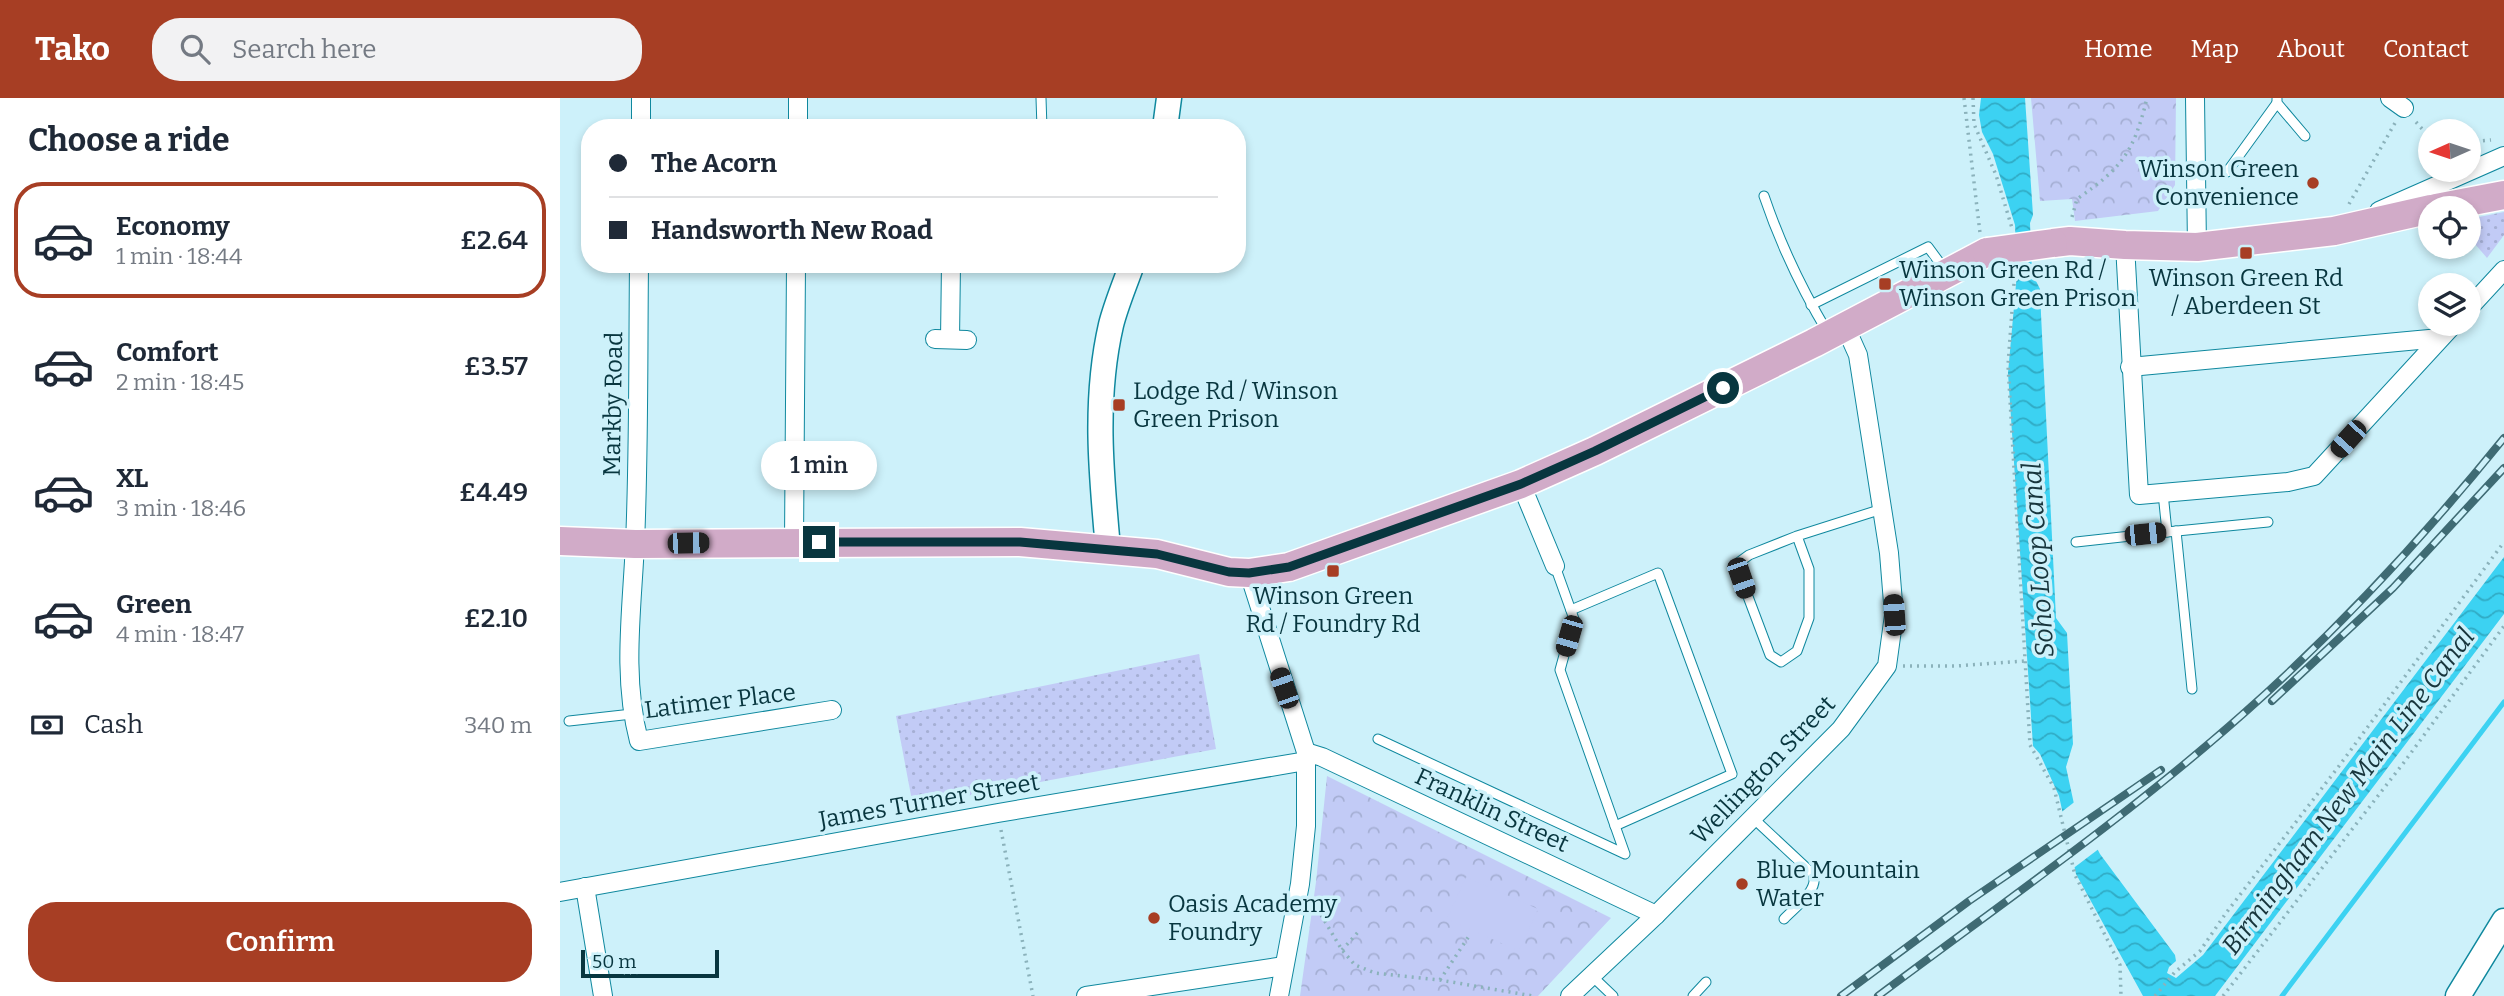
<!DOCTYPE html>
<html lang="en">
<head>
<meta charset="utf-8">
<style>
	:root { --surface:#fff; --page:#f2f2f3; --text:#1f2937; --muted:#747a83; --line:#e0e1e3; --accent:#a73e24 }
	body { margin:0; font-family:Bitter,serif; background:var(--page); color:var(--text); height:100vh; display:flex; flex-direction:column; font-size:26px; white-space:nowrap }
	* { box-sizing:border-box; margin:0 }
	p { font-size:23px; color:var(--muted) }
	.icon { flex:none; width:38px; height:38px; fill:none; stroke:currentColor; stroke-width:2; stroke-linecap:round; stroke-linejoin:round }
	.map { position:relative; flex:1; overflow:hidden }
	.drawer { display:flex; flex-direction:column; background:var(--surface); width:560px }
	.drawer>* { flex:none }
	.guide { position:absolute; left:21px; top:21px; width:665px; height:154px; border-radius:28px; box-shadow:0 4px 10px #0003; display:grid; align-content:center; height:154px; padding:0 28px; background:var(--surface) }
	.needle { width:46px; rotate:267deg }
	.fabs { position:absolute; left:1858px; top:21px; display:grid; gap:14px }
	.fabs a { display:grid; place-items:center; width:63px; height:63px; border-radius:50%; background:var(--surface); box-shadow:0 4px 10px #0003; font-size:35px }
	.scale { position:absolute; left:21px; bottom:18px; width:138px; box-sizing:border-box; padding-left:7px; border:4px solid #08363f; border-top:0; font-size:19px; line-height:24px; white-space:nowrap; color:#08363f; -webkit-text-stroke:5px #cdf1fa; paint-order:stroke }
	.end { position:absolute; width:32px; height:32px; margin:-16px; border:9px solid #08363f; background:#fff; box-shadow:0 0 0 4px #fff }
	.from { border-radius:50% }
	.bubble { position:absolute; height:49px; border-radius:24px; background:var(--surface); box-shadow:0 4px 10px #0003; font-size:23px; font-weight:600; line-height:49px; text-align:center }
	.car { position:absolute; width:21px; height:42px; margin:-21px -10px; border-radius:9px; box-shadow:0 0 5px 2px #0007; background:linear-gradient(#222 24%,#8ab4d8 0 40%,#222 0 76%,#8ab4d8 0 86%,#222 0) }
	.guide b { display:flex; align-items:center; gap:24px; height:66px; font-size:26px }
	.guide b+b { border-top:2px solid var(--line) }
	.guide i { width:18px; height:18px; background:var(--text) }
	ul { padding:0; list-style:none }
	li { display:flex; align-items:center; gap:21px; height:116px; margin:0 14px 10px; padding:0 14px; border:4px solid transparent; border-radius:28px }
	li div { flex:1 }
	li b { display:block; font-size:26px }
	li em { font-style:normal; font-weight:600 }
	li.active { border-color:var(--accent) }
	li>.icon { width:63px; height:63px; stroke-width:1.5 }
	h2 { padding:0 28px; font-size:32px; line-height:84px }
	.pay { display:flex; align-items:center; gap:18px; height:77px; padding:0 28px; font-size:26px }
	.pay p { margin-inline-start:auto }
	.button { display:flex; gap:14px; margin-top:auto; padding:14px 28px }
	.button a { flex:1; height:80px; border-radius:28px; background:var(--accent); color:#fff; font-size:28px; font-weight:600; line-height:80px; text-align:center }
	header { display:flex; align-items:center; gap:42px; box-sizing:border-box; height:98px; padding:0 35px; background:var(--accent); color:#fff }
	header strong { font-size:33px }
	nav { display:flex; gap:38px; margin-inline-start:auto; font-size:24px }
	.search { width:490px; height:63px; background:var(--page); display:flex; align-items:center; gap:18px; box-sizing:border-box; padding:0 24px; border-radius:28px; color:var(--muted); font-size:26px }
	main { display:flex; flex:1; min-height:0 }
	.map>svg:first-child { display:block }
</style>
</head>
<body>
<header>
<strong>Tako</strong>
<div class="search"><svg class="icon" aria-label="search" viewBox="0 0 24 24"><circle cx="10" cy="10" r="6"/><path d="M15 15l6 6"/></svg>Search here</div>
<nav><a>Home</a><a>Map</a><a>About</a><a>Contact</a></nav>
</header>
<main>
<section class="drawer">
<h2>Choose a ride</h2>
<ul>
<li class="active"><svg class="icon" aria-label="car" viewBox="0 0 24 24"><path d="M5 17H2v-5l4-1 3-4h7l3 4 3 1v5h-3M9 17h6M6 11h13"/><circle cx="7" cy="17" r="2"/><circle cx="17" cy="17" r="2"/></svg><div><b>Economy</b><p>1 min · 18:44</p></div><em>£2.64</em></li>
<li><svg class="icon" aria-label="car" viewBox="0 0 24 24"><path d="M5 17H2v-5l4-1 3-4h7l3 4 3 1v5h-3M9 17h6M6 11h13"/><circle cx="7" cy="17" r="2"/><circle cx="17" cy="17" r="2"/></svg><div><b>Comfort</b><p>2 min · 18:45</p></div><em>£3.57</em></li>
<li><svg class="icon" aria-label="car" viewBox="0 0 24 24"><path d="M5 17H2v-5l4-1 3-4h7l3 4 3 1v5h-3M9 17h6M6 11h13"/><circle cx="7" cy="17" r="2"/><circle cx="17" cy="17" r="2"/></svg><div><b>XL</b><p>3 min · 18:46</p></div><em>£4.49</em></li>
<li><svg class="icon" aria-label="car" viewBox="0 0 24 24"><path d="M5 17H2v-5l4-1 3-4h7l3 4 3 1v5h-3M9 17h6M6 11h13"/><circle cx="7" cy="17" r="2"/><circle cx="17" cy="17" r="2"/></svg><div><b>Green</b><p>4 min · 18:47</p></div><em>£2.10</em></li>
</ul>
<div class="pay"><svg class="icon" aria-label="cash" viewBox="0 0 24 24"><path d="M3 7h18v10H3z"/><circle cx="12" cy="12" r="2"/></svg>Cash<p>340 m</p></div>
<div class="button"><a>Confirm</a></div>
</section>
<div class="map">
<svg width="1944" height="898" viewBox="0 0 1944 898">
	<defs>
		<pattern id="grass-dots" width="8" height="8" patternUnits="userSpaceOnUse" patternTransform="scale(1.75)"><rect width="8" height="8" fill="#c2cbf6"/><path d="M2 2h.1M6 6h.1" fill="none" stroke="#a5afd4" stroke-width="1.8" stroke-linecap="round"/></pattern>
		<pattern id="park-crowns" width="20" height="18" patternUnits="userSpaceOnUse" patternTransform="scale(1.75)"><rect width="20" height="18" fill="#c2cbf6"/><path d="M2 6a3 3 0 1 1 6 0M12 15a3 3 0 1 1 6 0" fill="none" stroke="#a5afd4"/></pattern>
		<pattern id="water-waves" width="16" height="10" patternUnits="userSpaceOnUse" patternTransform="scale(1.75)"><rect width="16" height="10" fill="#3cd2f2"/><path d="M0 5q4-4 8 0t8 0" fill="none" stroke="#30abc5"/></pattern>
	</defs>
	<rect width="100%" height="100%" fill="#cdf1fa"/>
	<g fill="url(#grass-dots)">
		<path d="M1944,114v23l-17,23 -18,-21v-18z"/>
		<path d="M639,556l17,95 -303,57 -17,-90z"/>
	</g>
	<g fill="url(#park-crowns)">
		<path d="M1471,0h145l-1,87 -17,26 -83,10 -3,-22 -32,2z"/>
		<path d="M767,678l284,142 -73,78h-238l16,-114z"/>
	</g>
	<path fill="#c2cbf6" d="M906,779l72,32 -19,42 -72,-32z"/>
	<path fill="url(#water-waves)" d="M1421,0h44l8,117 -3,8 2,50 8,16 1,25 15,304 11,15 6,111 -7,23 8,37 26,50 75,101 1,6 -7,6 -2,6 9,5 27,-23 301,-398v57l-289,382h-72l-67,-122 -17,-78 -19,-42 -7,-8 -25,-373 9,-100 -2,-48 -22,-71 -11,-22 -3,-17z"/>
	<path fill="#cdf1fa" d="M1517,702l23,48 -29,22 -12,-56z"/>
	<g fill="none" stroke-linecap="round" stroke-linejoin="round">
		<path stroke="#3cd2f2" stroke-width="5" d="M1722,898l222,-294"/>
		<g stroke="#0f889e" stroke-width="11">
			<g id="lane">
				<path d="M481,0l1,30"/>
				<path d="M1717,1v4l28,33"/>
				<path d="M1667,74l50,-69"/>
				<path d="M1204,98c17,50 37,92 64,137"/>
				<path d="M1251,207l117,-58 17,23"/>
				<path d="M1603,395l4,39 101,-10"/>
				<path d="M1616,433l16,158"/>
				<path d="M1237,438l-48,19 -11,8 3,15 29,77 11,7 16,-11 12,-33v-49l-12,-33 85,-27"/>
				<path d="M1516,444l91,-10"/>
				<path d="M1011,512l87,-37 74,201 -117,52"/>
				<path d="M9,623l63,-7"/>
				<path d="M818,641l247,115 -65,-184 14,-51 -19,-53"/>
				<path d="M1193,720l60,56c7,16 -19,34 -29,45"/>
				<path d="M1032,878l21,20"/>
				<path d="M1133,898l13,-14"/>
			</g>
		</g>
		<g stroke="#0f889e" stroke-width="20">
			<g id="street">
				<path d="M1635,0l2,149"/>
				<path d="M1830,0l14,10"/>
				<path d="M81,30v-30"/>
				<path d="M238,30v-30"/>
				<path d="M1819,113l125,-55"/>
				<path d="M1565,147l14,250 149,-13 26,-6 140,-152"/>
				<path d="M79,166c-1,93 0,187 -4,279 -3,67 -13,133 4,198l193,-31"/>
				<path d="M1909,210l35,-38"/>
				<path d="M375,241l32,1"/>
				<path d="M390,241l1,-75"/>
				<path d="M1570,269l310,-29"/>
				<path d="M961,386l34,82"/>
				<path d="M234,444l2,-278"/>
				<path d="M689,475l57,179v74l-6,58 -21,112"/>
				<path d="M746,654l16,5 334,158"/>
				<path d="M25,789l18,109"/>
				<path d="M0,794l438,-79 308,-52"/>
				<path d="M526,898l198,-30"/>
				<path d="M1010,898l86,-81 185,-186 46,-63 7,-51 -5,-62 -31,-198 -13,-29"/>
			</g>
		</g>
		<g stroke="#0f889e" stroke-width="27">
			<g id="secondary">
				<path d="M605,30l4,-30"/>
				<path d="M548,450c-7,-75 -14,-149 3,-223 5,-20 14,-41 21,-61"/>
				<path d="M1898,898l46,-75"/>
			</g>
		</g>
		<g stroke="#fff" stroke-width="31">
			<g id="primary">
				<path d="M1876,110l68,-13"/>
				<path d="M1493,145l17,-2 55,4 72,2 137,-16 97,-22"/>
				<path d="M0,443l75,3 385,-2 137,12 72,18 20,1 40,-6 232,-83 74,-33 219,-108 173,-91"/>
			</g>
		</g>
		<g stroke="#8bb2bb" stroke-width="3.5" stroke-dasharray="2 5" stroke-linecap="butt">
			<path d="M1404,0l16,135"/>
			<path d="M1413,0l1,26 22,51 16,53"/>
			<path d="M1856,24l15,17"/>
			<path d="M1909,44l22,-2"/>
			<path d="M1789,106l46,-81"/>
			<path d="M1512,119l5,-18c45,-31 57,-47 70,-101"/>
			<path d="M1455,172l-7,95 22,380 24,43 21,87 45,90 1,31"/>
			<path d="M1343,568h53l68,-5"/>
			<path d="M441,732l32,166"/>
			<path d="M754,805l28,47 13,15 20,8 65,7 93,16"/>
			<path d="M782,852l17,-19"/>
			<path d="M880,882l29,-44"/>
			<path d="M1595,898l20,-24 25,-21 26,-38 113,-147 165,-224"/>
			<path d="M1663,898l182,-235 99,-135"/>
		</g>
		<use href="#lane" stroke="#fff" stroke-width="9"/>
		<use href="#street" stroke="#fff" stroke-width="18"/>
		<use href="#secondary" stroke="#fff" stroke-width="24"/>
		<use href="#primary" stroke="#d1abc8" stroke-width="28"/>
		<g stroke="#3f6b74" stroke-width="8">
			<g id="rail">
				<path d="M1712,603l121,-113 111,-120"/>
				<path d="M1281,898l128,-95 192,-131"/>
				<path d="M1318,898c123,-92 250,-180 365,-282 95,-84 181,-177 261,-276"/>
			</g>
		</g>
		<use href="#rail" stroke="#cdf1fa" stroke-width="5" stroke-dasharray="16" stroke-linecap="butt"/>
		<g stroke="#fff" stroke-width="31" stroke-linecap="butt">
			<path id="primary-bridge" d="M1427,154l66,-9"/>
		</g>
		<use href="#primary-bridge" stroke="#d1abc8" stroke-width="28"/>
	</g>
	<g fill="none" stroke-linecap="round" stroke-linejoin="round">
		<path stroke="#08363f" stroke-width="9" d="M259,444h201l137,12 72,18 20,1 40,-6 232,-83 74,-33 128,-63"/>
	</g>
	<g fill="#a73e24" stroke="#cdf1fa" stroke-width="2.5">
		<circle cx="1753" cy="85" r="7"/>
		<rect x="1679" y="148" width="14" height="14" rx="3.5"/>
		<rect x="1318" y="179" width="14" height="14" rx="3.5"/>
		<rect x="552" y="300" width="14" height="14" rx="3.5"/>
		<rect x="766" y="466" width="14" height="14" rx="3.5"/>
		<circle cx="1182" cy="786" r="7"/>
		<circle cx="594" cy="820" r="7"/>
	</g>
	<g text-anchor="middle" stroke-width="7" stroke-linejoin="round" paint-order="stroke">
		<g font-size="24" fill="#08363f" stroke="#cdf1fa" text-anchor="start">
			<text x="1739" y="79" text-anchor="end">Winson Green<tspan x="1739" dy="28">Convenience</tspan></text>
			<text x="1339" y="180">Winson Green Rd /<tspan x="1339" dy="28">Winson Green Prison</tspan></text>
			<text x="1686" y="188" text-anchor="middle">Winson Green Rd<tspan x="1686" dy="28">/ Aberdeen St</tspan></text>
			<text x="573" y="301">Lodge Rd / Winson<tspan x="573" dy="28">Green Prison</tspan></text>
			<text x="773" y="506" text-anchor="middle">Winson Green<tspan x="773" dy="28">Rd / Foundry Rd</tspan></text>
			<text x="1196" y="780">Blue Mountain<tspan x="1196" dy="28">Water</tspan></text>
			<text x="608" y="814">Oasis Academy<tspan x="608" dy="28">Foundry</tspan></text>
		</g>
		<g font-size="24" fill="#08363f" stroke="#cdf1fa">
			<text transform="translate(53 306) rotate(-89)" y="8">Markby Road</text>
			<text transform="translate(160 603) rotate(-7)" y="8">Latimer Place</text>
			<text transform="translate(1203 672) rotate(-46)" y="8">Wellington Street</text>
			<text transform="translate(369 703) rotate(-10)" y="8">James Turner Street</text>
			<text transform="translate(932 712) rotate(25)" y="8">Franklin Street</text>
		</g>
		<g font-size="26" font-style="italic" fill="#17353c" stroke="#cdf1fa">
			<text transform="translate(1478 462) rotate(-94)" y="9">Soho Loop Canal</text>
			<text transform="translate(1788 693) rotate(-53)" y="9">Birmingham New Main Line Canal</text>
		</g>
	</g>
</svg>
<div class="fabs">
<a><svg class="needle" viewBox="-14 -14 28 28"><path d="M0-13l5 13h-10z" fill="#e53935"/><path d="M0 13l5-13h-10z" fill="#747a83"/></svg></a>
<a><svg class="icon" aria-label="locate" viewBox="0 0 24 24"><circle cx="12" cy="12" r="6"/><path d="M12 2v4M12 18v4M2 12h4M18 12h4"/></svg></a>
<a><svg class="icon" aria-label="layers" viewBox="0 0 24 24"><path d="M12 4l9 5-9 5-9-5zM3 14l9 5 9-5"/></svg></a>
</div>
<div class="scale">50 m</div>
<i class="end from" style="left:1163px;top:290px"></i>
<i class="end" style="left:259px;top:444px"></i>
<div class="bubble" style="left:201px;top:343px;width:116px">1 min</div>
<i class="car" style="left:1788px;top:341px;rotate:222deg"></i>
<i class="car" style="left:1585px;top:436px;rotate:84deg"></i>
<i class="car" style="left:128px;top:445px;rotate:89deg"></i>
<i class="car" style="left:1181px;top:480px;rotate:161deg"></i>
<i class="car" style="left:1334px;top:517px;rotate:356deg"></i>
<i class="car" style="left:1009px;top:538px;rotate:196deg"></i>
<i class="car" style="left:724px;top:590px;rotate:341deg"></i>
<div class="guide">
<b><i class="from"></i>The Acorn</b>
<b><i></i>Handsworth New Road</b>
</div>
</div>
</main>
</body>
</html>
